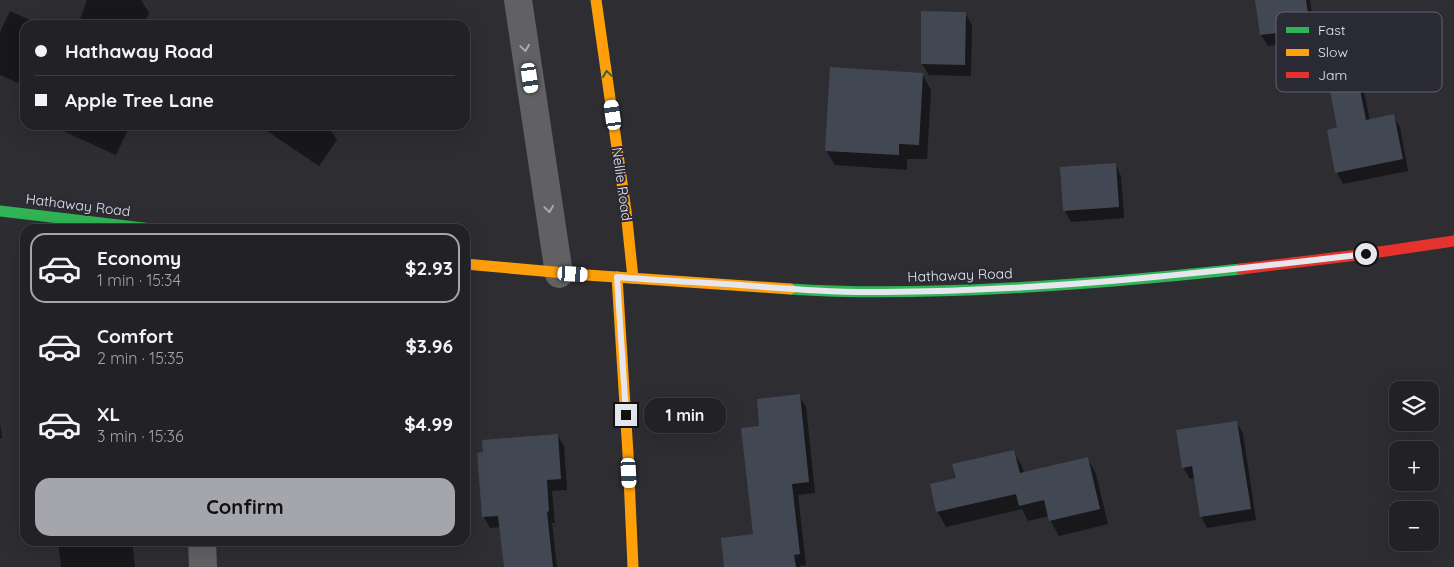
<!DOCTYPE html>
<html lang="en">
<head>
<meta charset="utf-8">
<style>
	:root { --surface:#222226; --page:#2e2f32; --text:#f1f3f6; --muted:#a2a4a7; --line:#3f3f43; --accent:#a5a5ac }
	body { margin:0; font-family:Quicksand,sans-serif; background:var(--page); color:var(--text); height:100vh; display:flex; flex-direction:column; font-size:19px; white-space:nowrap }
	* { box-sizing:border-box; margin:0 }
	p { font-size:16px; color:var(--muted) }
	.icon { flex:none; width:28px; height:28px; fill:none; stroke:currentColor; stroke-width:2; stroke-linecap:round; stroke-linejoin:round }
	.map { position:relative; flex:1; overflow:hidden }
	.drawer { position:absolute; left:20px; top:224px; width:450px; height:322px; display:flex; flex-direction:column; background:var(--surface); border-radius:15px; box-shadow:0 5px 20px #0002,0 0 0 1px var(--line) }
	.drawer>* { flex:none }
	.banner { position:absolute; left:20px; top:20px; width:450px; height:110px; border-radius:15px; box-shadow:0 5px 20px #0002,0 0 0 1px var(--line); display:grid; align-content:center; height:110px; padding:0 15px; background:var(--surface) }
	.buttons { position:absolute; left:1389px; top:381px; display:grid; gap:10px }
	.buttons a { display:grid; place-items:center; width:50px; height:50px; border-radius:10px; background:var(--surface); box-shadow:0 5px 20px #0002,0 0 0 1px var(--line); font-size:25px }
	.end { position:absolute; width:22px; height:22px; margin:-11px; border:6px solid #e6e6ee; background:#111; box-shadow:0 0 0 2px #111 }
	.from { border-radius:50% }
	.bubble { position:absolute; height:35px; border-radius:15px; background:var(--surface); box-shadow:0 5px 20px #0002,0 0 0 1px var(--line); font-size:16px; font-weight:700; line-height:35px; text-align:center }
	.car { position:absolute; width:15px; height:30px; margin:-15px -8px; border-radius:6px; box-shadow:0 0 4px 1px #0007; background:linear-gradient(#fff 24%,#345 0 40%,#fff 0 76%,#345 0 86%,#fff 0) }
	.banner b { display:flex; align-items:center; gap:18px; height:48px; font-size:19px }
	.banner b+b { border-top:1px solid var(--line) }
	.banner i { width:12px; height:12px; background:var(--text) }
	ul { padding:9px 0 0; list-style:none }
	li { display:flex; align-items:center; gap:15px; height:70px; margin:0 10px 8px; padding:0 5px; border:2px solid transparent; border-radius:15px }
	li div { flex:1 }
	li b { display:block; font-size:19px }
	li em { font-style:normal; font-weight:700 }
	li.active { border-color:var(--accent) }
	li>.icon { width:45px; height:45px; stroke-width:1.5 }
	.button { display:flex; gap:10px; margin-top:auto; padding:10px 15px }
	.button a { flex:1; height:58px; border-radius:15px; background:var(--accent); color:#111; font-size:20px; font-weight:700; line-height:58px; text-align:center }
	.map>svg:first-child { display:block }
</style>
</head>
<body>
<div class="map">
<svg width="1454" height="567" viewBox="0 0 1454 567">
	<rect width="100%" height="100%" fill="#2d2d32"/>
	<g fill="#0007">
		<path d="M87,0h54l8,13 -5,12h-66z"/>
		<path d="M1257,0h53l6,40 -48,6 -7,-11z"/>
		<path d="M10,11l31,14h-16v61l-25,-11v-43z"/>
		<path d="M965,13l7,12 -1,51 -42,-1 -7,-11z"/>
		<path d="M1353,56l6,11 11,54 23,-5 7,11 8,44 -65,13 -6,-11 2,-45z"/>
		<path d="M922,74l9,16 -4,69h-20v11l-72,-5 -9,-15z"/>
		<path d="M50,125h80l-14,30z"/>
		<path d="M264,125h62l-1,1 5,3 7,11 -18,26 -52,-35z"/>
		<path d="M1115,164l6,12 3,42 -53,4 -6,-11z"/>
		<path d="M799,396l7,11 9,86 -17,2 8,70 -6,1v1h-74l28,-32 7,-108z"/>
		<path d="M0,422l2,16 -2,1z"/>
		<path d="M1236,422l7,11 13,87 -49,8 -6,-12 -6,-38 -5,1 -7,-12z"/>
		<path d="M557,435l7,11 3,44 -15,1 3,32h-3l5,44h-52l-4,-40 -11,1 -6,-11z"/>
		<path d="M1013,451l9,15 2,8 64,-15 8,15 12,50 -49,12 -9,-16 -1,-4 -21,5 -6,-12 -76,18 -9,-16 20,-32z"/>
		<path d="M58,541h74l3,26h-74z"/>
	</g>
	<g fill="#424853">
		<path d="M1255,0h51l4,29 -50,6z"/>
		<path d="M921,11l45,1 -1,53 -44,-1z"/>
		<path d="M1353,54l13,66 28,-6 9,45 -68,14 -8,-43 10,-3 -13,-67z"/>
		<path d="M830,67l93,6 -4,72 -20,-1v11l-74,-4z"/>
		<path d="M1116,163l3,44 -56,4 -3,-44z"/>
		<path d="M800,394l9,88 -17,2 8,70 -6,1 2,12h-72l-3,-29 32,-4 -12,-106 18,-2 -2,-27z"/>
		<path d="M1237,421l14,88 -51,8 -8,-51 -10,2 -6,-38z"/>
		<path d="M558,434l3,45 -14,1 2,31 -2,1 6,55h-49l-6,-51 -16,1 -5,-64 6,-1 -1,-12z"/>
		<path d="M1014,450l6,23 68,-16 12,52 -51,12 -5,-21 -25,6 -3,-12 -80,18 -6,-28 26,-6 -4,-14z"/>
	</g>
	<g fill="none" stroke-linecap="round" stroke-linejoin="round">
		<g stroke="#616062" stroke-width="28">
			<path d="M518,0l41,274"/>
			<path d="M202,541l1,26"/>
		</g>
		<g stroke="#30b455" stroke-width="11">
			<path d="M0,211l152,18"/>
			<path d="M790,289c74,5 147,3 220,-1 78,-4 155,-11 231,-19"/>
		</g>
		<g stroke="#ff9f0a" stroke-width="11">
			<path d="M596,0l30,211 7,67"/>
			<path d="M465,264l122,11 203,14"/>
			<path d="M617,277l11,177 5,113"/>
		</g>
		<path stroke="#e5322d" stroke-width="11" d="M1241,269l125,-15 88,-13"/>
	</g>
	<defs><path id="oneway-chevron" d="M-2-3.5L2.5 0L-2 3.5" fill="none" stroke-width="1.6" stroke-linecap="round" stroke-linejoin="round" transform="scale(1.25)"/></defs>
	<g stroke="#aaaaaf">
		<use href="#oneway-chevron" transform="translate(525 48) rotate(82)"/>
		<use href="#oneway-chevron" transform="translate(549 209) rotate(82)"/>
	</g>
	<use stroke="#2c6142" href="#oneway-chevron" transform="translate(607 74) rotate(-98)"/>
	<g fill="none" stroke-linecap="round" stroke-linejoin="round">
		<path stroke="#e6e6ee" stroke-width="6" d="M626,415l-9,-138c36,3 72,5 109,7 53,4 105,9 158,8 161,-1 322,-19 482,-38"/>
	</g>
	<g text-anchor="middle" stroke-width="4" stroke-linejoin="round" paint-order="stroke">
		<g font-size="14" fill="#e6e6ee" stroke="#2a2a35">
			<text transform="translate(622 184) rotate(82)" y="5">Nellie Road</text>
			<text transform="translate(78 205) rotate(7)" y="5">Hathaway Road</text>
			<text transform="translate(960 275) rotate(-2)" y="5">Hathaway Road</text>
		</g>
	</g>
	<rect x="1276" y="12" width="166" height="80" rx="8" fill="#2a2a35" stroke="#62626c" stroke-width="1"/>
	<rect x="1286" y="27" width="23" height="6" fill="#30b455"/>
	<rect x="1286" y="49" width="23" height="7" fill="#ff9f0a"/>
	<rect x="1286" y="72" width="23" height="6" fill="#e5322d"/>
	<g font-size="14" fill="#e6e6ee">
		<text x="1318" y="35">Fast</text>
		<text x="1318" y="57">Slow</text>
		<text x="1318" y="80">Jam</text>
	</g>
</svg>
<div class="buttons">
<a><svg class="icon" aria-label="layers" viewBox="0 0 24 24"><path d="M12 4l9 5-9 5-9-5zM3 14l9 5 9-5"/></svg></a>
<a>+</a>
<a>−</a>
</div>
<i class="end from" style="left:1366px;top:254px"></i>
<i class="end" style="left:626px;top:415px"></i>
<div class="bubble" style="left:644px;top:398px;width:82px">1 min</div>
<i class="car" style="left:530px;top:78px;rotate:172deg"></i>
<i class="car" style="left:613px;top:115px;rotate:352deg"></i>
<i class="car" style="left:573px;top:274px;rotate:93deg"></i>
<i class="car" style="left:629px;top:473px;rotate:177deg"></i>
<div class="banner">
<b><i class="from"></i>Hathaway Road</b>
<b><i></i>Apple Tree Lane</b>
</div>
<section class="drawer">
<ul>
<li class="active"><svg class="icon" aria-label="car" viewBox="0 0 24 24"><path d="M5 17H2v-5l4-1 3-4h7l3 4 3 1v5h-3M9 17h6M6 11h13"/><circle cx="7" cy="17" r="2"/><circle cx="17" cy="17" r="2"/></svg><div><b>Economy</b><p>1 min · 15:34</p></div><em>$2.93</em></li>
<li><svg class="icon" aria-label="car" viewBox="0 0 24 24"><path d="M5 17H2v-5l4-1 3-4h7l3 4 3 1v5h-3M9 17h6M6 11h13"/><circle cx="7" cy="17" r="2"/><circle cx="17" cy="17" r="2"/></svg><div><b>Comfort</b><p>2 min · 15:35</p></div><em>$3.96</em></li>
<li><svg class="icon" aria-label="car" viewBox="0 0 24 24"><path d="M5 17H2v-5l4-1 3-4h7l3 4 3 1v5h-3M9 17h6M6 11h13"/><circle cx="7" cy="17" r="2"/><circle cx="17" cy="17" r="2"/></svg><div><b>XL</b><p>3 min · 15:36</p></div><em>$4.99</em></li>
</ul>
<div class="button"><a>Confirm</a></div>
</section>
</div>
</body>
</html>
